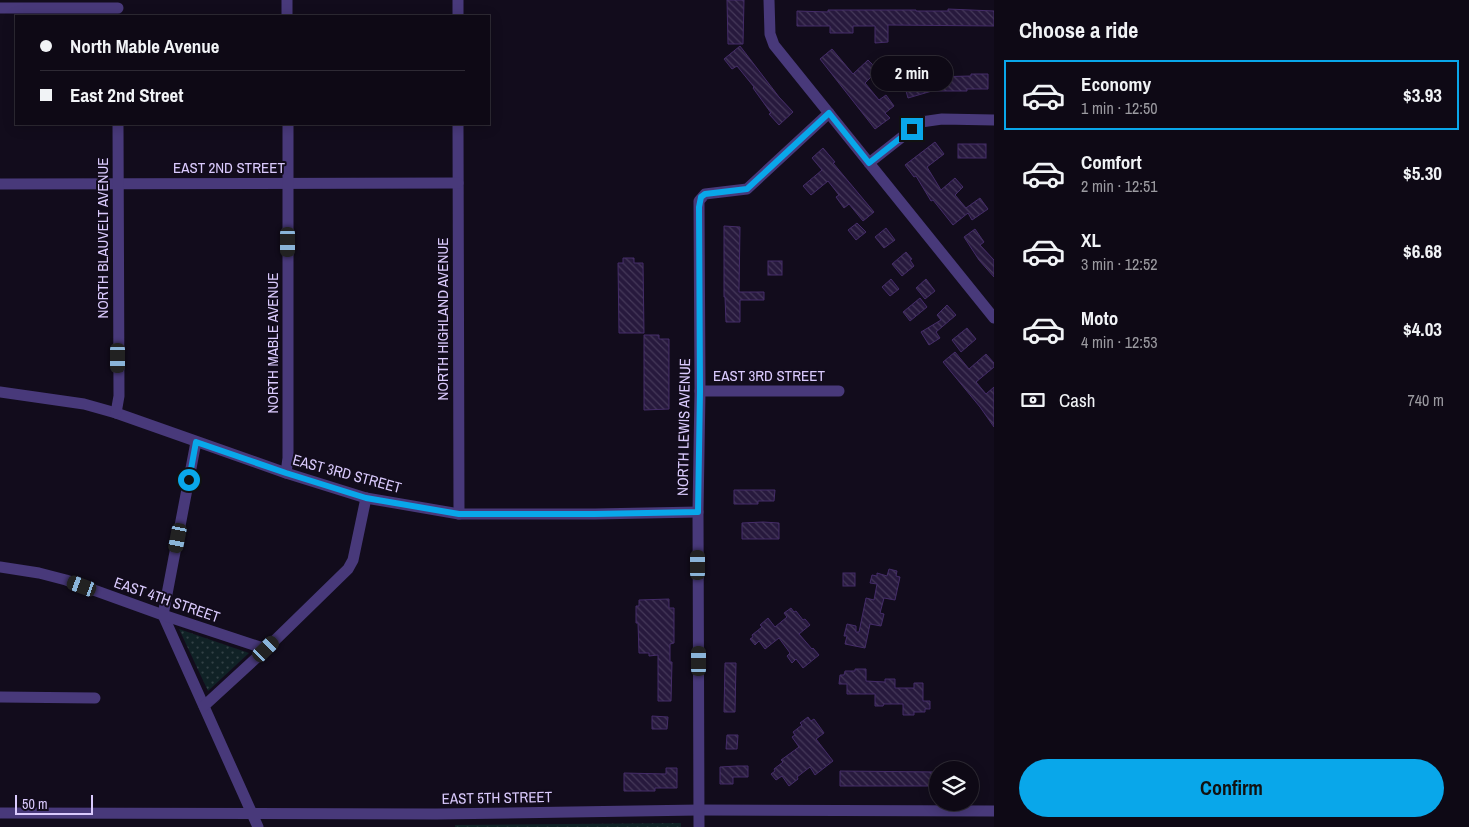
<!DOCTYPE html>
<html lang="en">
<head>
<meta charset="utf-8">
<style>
	:root { --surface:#0e0915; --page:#17121e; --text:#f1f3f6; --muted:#9b9aa0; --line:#2e2a34; --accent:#09a7ea }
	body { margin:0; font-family:"Archivo Narrow",sans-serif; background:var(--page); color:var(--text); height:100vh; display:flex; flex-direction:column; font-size:19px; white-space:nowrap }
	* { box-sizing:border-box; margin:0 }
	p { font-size:16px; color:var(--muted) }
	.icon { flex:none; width:28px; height:28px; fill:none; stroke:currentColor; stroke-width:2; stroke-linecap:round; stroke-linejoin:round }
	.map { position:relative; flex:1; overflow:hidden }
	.panel { display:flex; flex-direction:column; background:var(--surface); width:475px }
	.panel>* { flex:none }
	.top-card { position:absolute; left:15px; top:15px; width:475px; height:110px; border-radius:0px; box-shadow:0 2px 12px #0003,0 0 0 1px var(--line); display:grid; align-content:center; height:110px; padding:0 25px; background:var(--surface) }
	.controls { position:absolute; left:929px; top:761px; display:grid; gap:10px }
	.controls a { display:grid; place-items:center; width:50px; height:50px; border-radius:50%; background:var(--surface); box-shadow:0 2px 12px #0003,0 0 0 1px var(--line); font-size:25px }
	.scale { position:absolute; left:15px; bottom:12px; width:78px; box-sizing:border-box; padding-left:5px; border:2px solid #dacafd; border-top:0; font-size:14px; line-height:18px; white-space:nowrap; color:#dacafd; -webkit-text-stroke:4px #120c1c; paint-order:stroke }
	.end { position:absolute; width:22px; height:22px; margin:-11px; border:6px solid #09a7ea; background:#111; box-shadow:0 0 0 2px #111 }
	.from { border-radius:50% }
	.bubble { position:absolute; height:35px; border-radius:18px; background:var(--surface); box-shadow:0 2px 12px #0003,0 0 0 1px var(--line); font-size:16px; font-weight:800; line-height:35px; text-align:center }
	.car { position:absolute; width:15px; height:30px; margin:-15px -8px; border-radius:6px; box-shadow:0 0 4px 1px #0007; background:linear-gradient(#222 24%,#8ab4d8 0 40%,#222 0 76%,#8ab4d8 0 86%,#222 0) }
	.top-card b { display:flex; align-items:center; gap:18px; height:48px; font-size:19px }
	.top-card b+b { border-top:1px solid var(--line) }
	.top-card i { width:12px; height:12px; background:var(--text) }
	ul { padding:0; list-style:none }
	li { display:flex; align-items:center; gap:15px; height:70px; margin:0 10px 8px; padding:0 15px; border:2px solid transparent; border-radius:0px }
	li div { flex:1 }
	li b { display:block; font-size:19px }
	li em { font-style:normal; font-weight:800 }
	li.active { border-color:var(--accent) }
	li>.icon { width:45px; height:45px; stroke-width:1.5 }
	h2 { padding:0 25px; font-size:22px; line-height:60px }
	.pay { display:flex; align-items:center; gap:12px; height:55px; padding:0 25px; font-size:19px }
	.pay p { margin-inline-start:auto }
	.primary-button { display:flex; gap:10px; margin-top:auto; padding:10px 25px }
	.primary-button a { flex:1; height:58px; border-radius:30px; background:var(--accent); color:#111; font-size:20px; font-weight:800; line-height:58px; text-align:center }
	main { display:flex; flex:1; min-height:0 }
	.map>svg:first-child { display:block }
</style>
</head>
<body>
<main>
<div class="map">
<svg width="994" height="827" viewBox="0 0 994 827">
	<defs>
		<pattern id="park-dots" width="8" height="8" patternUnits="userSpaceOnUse" patternTransform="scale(1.25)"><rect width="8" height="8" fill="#102226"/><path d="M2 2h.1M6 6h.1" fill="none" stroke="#324146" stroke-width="1.8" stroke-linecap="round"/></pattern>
		<pattern id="building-back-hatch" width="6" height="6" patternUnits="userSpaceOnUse" patternTransform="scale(1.25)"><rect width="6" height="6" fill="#27193d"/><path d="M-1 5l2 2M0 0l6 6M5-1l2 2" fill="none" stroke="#46395a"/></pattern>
	</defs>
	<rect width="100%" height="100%" fill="#120c1c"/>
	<g fill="url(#park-dots)">
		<path d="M179,629l70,24 -41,38z"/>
		<path d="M681,823v4h-226v-2z"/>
	</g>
	<g fill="url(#building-back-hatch)" stroke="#442c68">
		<path d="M727,0h17l-1,44h-15z"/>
		<path d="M948,9l46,2v15l-106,-1v17l-13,1v-17h-22v7h-23v-7h-33v-15l31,1v-2h88v1h32z"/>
		<path d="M740,46l39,51 14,15 -14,13 -10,-11 2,-1 -18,-25 1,-1 -17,-21 -5,3 -8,-10z"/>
		<path d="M832,49l21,25 15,-14 10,10 -13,13 14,17 7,-5 8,11 -9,7 5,5 -15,11 -55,-70z"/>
		<path d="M930,73l1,4 40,-1v-2h17v15h-21v2h-35l-24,7 -4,-14 16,-4 -1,-3z"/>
		<path d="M935,142l9,12 -17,13 14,23 14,-12 8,9 -8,8 11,13 14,-10 8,11 -16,11 -4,-7 -15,12 -20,-25 -2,1 -15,-25 -2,1 -9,-12z"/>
		<rect x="958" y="144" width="28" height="14"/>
		<path d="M823,148l12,14 -2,1 41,49 -11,9 -14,-17 -5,4 -8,-11 3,-2 -11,-14 -17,14 -8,-9 19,-16 -10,-12z"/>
		<path d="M857,223l9,9 -10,8 -8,-10z"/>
		<path d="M724,226l16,1 -1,65h25v8h-24v22h-14l-1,-25h-1z"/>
		<path d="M886,228l9,12 -11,8 -9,-11z"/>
		<path d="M975,229l9,13 -4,3 14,15v17l-15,-17 -15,-23z"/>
		<path d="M906,252l6,7 -2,1 4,6 -12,10 -10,-12z"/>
		<path d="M623,258h11v5h9l1,70h-25l-1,-70h5z"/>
		<rect x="768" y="261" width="14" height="14"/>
		<path d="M891,279l8,10 -9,7 -8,-9z"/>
		<path d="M926,279l9,12 -10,8 -9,-11z"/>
		<path d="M920,298l7,9 -17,14 -7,-9z"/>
		<path d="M947,305l9,10 -20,17 4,6 -11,7 -8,-13 20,-12 -4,-5z"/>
		<path d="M967,328l9,11 -15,13 -9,-12z"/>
		<path d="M644,335h15v4h10v70l-25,1z"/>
		<path d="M955,352l14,17 17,-15 8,9v4l-18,15 10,12 8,-7v40l-14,-20 -37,-45z"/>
		<path d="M734,490h41l-1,11h-16v3h-24z"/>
		<path d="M763,522l16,1v16h-37v-16z"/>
		<path d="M889,569l8,2 -1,5 4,1 -5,23 -11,-2 -4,15 4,1 -3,12 -11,-2 -5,24 -20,-4 2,-8h-3l3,-12 9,2v6h3l7,-34 8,2 3,-16 -7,-1 2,-8 5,1v-3l10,3z"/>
		<rect x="843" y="573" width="12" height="13"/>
		<path d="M669,599v9h5v35l-4,1v18h2l-1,39h-13v-46l-9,1v-3h-10l-1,-30h-2v-17h3v-6z"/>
		<path d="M791,608l3,4 2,-1 7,9 2,-1 5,6 -11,9 13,15 1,-1 6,7 -16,13 -7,-9 -4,4 -5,-7 3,-3 -11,-15 -14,11 -6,-8 -4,4 -5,-6 3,-2 -1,-2 10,-8 -2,-2 8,-7 7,9 12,-10 -3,-4z"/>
		<path d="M725,663h11l-1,49h-11z"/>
		<path d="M855,669h11v12l19,1v-3h10v9h19v-5h9v18h7v8h-5v3h-11v3h-11v-11h-19l-1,2h-8v-12h-28v-10h-8l1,-9h4l1,-4h10z"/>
		<path d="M652,716l16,1 -1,12h-15z"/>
		<path d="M808,717l3,4 3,-2 8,11 2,3 -8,6 17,22 -18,14 -5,-8 -13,10 1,2 -9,7 -7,-10 -6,4 -5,-6 4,-3 -1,-2 9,-7 -2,-2 18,-13 -7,-10 3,-2 -2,-3 9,-7 -2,-2z"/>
		<path d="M727,735h11l-1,14h-11z"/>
		<path d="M737,766h11v11h-15v7h-13v-17z"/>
		<path d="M666,768h11v20h-22v3h-31v-18l42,1z"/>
		<path d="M840,771l98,1v14h-98z"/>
	</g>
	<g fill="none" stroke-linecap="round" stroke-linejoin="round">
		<g stroke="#48397a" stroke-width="11">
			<path d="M287,0v16"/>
			<path d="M769,0l1,34 4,11 220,273"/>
			<path d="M0,8h118"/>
			<path d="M458,16v-16"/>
			<path d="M458,124l1,390"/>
			<path d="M869,163l52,-41 21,-3 52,1"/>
			<path d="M0,184l458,-1"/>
			<path d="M700,391h139"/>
			<path d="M0,392l84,12 32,9 170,60 80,25 93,16h136l103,-2"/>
			<path d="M116,413l3,-17 -1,-272"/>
			<path d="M196,442l-33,173 95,212"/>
			<path d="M286,473l2,-15v-334"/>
			<path d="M0,567l39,6 27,7 97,35 103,34"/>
			<path d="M0,697l95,1"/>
			<path d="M204,706l62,-57 82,-80 5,-9 13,-62"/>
			<path d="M0,813l437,1 262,-4 295,1"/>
			<path d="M699,827l-1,-315 2,-121 -1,-190 6,-7 42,-5 82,-76"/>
		</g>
	</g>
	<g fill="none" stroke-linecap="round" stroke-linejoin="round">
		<path stroke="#09a7ea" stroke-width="6" d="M189,480l7,-38 90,31 80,25 93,16h136l103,-2 2,-121 -1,-184 2,-10 4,-3 42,-5 82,-76 40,50 43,-34"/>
	</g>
	<g text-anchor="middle" stroke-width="4" stroke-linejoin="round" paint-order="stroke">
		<g font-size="15" fill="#dacafd" stroke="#120c1c">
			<text x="229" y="173">EAST 2ND STREET</text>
			<text transform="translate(103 238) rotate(-90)" y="5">NORTH BLAUVELT AVENUE</text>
			<text transform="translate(443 319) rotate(-90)" y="5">NORTH HIGHLAND AVENUE</text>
			<text transform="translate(273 343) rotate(-90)" y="5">NORTH MABLE AVENUE</text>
			<text x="769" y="381">EAST 3RD STREET</text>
			<text transform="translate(684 427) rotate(-89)" y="5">NORTH LEWIS AVENUE</text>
			<text transform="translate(347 474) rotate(15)" y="5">EAST 3RD STREET</text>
			<text transform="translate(167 600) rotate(19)" y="5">EAST 4TH STREET</text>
			<text transform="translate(497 798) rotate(-1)" y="5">EAST 5TH STREET</text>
		</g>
	</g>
</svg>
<div class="controls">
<a><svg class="icon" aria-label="layers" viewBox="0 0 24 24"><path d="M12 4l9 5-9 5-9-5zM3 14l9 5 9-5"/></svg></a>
</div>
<div class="scale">50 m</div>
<i class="end from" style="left:189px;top:480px"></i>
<i class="end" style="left:912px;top:129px"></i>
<div class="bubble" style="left:871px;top:56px;width:82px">2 min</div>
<i class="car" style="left:288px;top:242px;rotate:180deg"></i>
<i class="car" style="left:118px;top:358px;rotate:180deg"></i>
<i class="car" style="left:178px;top:538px;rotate:191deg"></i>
<i class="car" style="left:698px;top:565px;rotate:0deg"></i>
<i class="car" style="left:82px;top:586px;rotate:290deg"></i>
<i class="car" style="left:266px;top:649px;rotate:46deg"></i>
<i class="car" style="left:699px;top:661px;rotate:0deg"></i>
<div class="top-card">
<b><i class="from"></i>North Mable Avenue</b>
<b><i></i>East 2nd Street</b>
</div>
</div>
<section class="panel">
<h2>Choose a ride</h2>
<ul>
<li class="active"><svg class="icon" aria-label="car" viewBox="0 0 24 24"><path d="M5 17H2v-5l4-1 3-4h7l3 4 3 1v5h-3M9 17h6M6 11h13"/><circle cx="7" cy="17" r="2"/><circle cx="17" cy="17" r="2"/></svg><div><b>Economy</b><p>1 min · 12:50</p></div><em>$3.93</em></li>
<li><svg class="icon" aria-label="car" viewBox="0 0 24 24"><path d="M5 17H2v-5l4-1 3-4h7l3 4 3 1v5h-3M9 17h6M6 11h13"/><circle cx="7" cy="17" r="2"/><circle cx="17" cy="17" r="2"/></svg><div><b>Comfort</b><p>2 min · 12:51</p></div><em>$5.30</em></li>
<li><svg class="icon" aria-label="car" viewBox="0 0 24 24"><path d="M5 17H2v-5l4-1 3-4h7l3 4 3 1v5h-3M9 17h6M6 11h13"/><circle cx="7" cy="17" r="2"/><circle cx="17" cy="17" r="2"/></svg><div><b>XL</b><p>3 min · 12:52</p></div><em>$6.68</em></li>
<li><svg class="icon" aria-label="car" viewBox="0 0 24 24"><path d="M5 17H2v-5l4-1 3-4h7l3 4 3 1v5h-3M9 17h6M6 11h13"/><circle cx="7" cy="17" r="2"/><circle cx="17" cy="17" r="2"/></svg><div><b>Moto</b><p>4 min · 12:53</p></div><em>$4.03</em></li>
</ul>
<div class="pay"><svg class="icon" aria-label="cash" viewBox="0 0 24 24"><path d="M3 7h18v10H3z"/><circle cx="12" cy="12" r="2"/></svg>Cash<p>740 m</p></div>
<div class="primary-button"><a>Confirm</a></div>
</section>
</main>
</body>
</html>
